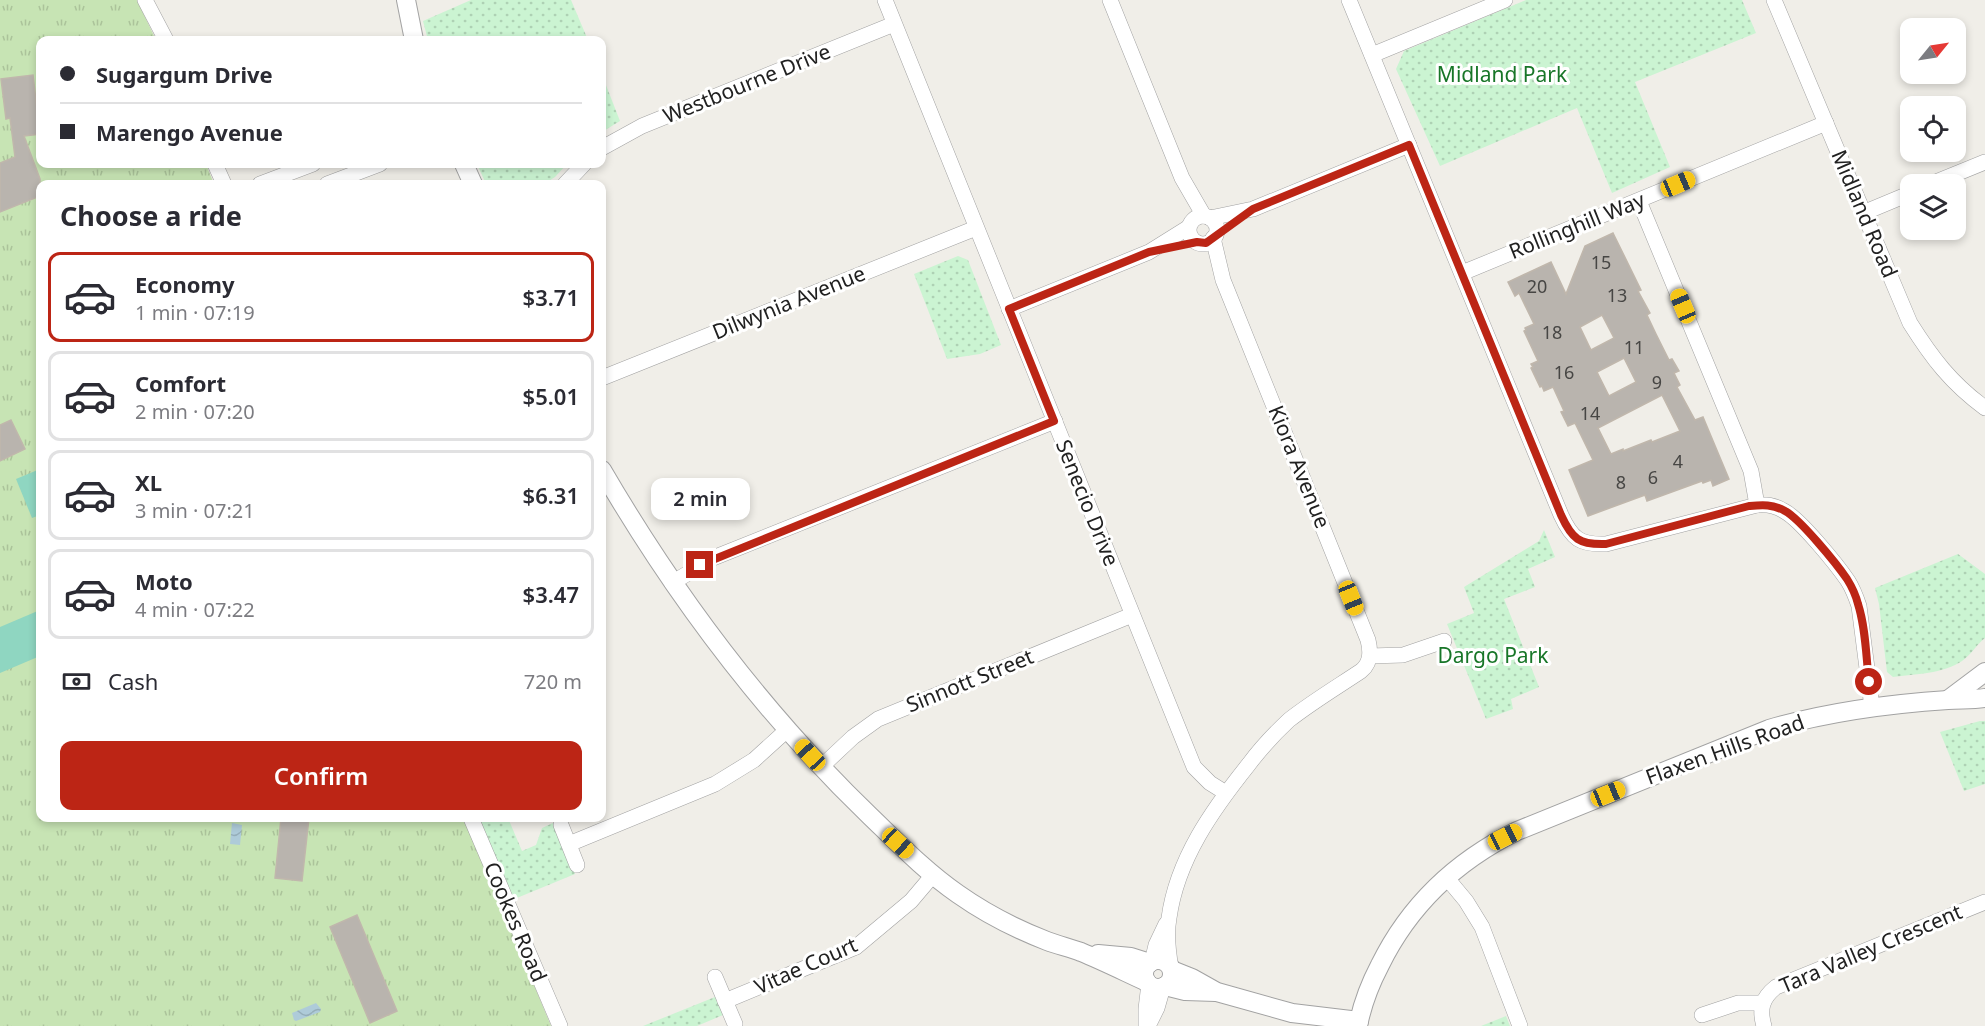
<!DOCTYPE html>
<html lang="en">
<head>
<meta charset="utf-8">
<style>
	:root { --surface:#fff; --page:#f7f7f7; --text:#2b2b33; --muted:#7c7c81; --line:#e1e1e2; --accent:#bc2515 }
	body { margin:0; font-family:"Noto Sans",sans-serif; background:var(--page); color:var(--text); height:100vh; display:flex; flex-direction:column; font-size:22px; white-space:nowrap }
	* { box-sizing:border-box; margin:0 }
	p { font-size:20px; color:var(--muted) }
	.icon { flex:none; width:33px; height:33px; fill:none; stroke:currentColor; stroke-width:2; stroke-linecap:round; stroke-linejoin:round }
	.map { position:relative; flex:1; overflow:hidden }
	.side { position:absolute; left:36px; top:180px; width:570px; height:642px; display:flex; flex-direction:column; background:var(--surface); border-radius:12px; box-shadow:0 3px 9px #0003 }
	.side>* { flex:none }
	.banner { position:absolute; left:36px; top:36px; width:570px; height:132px; border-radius:12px; box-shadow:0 3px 9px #0003; display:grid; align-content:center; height:132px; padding:0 24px; background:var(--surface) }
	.needle { width:39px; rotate:60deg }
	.controls { position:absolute; left:1900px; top:18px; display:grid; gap:12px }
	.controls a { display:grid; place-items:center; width:66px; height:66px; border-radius:12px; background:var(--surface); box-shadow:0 3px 9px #0003; font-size:30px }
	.end { position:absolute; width:27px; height:27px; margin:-14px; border:8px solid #bc2515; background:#fff; box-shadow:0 0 0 3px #fff }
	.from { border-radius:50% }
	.bubble { position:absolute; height:42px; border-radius:12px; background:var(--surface); box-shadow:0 3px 9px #0003; font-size:20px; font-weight:600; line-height:42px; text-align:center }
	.car { position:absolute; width:18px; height:36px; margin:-18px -9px; border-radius:8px; box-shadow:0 0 4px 2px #0007; background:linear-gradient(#f5c518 24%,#345 0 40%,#f5c518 0 76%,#345 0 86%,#f5c518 0) }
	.banner b { display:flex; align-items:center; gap:21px; height:57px; font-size:22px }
	.banner b+b { border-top:2px solid var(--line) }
	.banner i { width:15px; height:15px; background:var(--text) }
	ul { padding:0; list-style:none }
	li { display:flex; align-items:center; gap:18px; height:90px; margin:0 12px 9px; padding:0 12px; border:3px solid var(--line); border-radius:12px }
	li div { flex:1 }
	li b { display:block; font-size:22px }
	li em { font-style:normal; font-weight:600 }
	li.selected { border-color:var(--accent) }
	li>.icon { width:54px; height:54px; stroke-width:1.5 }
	h2 { padding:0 24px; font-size:27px; line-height:72px }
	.pay { display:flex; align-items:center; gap:15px; height:66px; padding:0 24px; font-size:22px }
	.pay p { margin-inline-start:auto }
	.action { display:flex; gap:12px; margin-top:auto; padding:12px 24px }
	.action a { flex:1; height:69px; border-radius:12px; background:var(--accent); color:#fff; font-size:24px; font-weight:600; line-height:69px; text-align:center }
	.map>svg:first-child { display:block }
</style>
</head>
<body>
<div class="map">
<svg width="1985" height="1026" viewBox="0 0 1985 1026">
	<defs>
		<pattern id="grass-tufts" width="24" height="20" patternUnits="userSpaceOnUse" patternTransform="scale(1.5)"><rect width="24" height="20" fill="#c7e4b4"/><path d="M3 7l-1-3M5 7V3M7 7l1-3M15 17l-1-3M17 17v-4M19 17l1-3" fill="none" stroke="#abc39a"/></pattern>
		<pattern id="park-dots" width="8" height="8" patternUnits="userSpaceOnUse" patternTransform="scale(1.5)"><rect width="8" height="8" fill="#cbf4d2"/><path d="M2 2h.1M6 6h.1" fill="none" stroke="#aed1b4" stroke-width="1.8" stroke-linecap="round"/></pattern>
		<pattern id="water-waves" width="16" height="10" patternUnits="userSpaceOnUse" patternTransform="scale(1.5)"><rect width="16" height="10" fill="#aecbd9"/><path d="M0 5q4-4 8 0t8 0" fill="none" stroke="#95aeba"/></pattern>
	</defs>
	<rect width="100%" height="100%" fill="#f0eee8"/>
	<path fill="url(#grass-tufts)" d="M0,0h137l19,40h-116v124h166l8,20h-174v634h425l86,208h-551z"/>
	<g fill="url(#park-dots)">
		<path d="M471,0h100l17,40h-160l-5,-19z"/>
		<path d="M1526,0h216l14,33 -121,49 35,85 -58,26 -35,-85 -137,58 -44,-97 8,-18z"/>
		<path d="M602,75l18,46 -18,11z"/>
		<path d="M477,164h90l-12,13 -11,7h-58z"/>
		<path d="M958,256l10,4 33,85 -21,9 -33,5 -33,-85z"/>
		<path d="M1544,530l11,27 -27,12 7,18 -31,12 35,88 -28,12 2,10 -27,10 -39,-95 27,-11 -10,-26 75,-46z"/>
		<path d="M1958,554l27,20v64c-9,7 -14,17 -23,23 -19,13 -47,13 -69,16l-6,-5 -8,-68 -4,-16z"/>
		<path d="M1980,721h5v63l-21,7 -24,-59z"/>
		<path d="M478,818h30l14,33 14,-6 6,-17 11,-5 22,51 -63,26z"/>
		<path d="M715,997l8,18 -26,11h-54z"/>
		<path d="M1506,1016l4,10h-29z"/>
	</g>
	<g fill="#8fd6c1">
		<path d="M40,469v46l-8,3 -16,-39z"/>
		<path d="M40,610v46l-40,17v-46z"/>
	</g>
	<g fill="url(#water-waves)">
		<path d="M232,823l10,2 -2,20 -10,-1z"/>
		<path d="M316,1003l5,6 -1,3 -24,9 -2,-1 -2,-7z"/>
	</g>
	<g fill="#b9b4ae" stroke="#c0b7ac" stroke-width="1.5" fill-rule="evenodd">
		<path d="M33,75l7,59 -16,2 16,43v17l-40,16v-49l15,-6 -5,-39 -4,1 -5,-40z"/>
		<path d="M1613,233l28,57 -3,1 12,22 -3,2 9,19 13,26 3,-1 7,12 -5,2 6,12 -3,2 18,33 8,-3 26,62 -16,7 -2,-6 -8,3 -1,-2 -55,20 -2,-6 -57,21 -19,-46 24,-10 -18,-37 -7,3 -7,-14 3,-1 -11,-24 -9,4 -2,-5 -2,1 -9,-19 2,-1 -2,-3 7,-3 -14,-30 2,-1 -1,-2 9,-4 -15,-31 -4,3 -7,-14 43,-20 15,32 19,-48zM1602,315l12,23 -23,12 -11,-23zM1624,358l12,24 -27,14 -12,-24zM1662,395l18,36 -28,11 -1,-2 -28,11v-2l-12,5 -13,-26z"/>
		<path d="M11,420l14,29 -25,12v-36z"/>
		<path d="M281,818h28l-7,63 -27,-3z"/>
		<path d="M357,915l40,96 -27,12 -40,-96z"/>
	</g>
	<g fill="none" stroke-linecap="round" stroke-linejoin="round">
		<g stroke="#a2a2a2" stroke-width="16">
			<g id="minor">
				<path d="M145,0l21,40"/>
				<path d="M885,0l309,767 16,16 16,10"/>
				<path d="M1110,0l72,178 22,38"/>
				<path d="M1349,0l212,515c11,24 19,30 45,29l151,-39"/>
				<path d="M1774,0l136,323c22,35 41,60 75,85"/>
				<path d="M1372,55l133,-55"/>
				<path d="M602,148l40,-22 252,-102"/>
				<path d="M215,164l9,20"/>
				<path d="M260,184l53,-20"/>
				<path d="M327,184l53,-20"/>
				<path d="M565,184l19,-20"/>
				<path d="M1931,184l54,-22"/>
				<path d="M1639,201l112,270 6,34c10,-1 19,1 27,6 16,8 53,54 64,70 5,8 8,16 11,25l13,101"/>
				<path d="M1863,213l48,-20"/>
				<circle cx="1203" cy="230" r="14"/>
				<path d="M1210,218l43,-9 156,-64"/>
				<path d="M1462,273l364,-150"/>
				<path d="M1009,309l140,-57 40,-25"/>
				<path d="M602,378l374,-150"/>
				<path d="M672,583l41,-25 342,-137"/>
				<path d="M1370,656l33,-1 41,-14"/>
				<path d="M821,767l32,-30 25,-18 254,-104"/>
				<path d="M471,818l89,208"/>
				<path d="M561,825l16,40"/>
				<path d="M569,844l146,-60 39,-24 33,-30"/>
				<path d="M1446,877l20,24 16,26 38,99"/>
				<path d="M1152,962l4,-17 10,-21"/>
				<path d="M1171,968c-3,-17 -5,-34 -2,-50 8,-59 44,-109 80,-154 12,-16 25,-30 40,-44 23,-18 48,-33 72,-49 10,-8 10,-19 7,-31l-145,-360 -10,-42"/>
				<path d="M715,977l20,47"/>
				<path d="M725,1001l131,-54 55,-46 22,-26"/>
				<path d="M1702,1015l36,-12h24"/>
				<path d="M1146,1026v-17l3,-25"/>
				<path d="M1148,1026l9,-18 6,-21"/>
				<path d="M1764,1026c-5,-17 -2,-28 12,-39l209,-85"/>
			</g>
		</g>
		<g stroke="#a2a2a2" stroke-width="20">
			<g id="tertiary">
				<path d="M406,0l8,40"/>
				<path d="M464,164l9,20"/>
				<path d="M602,470c74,127 162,244 268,346 28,27 56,56 88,78 27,19 58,35 89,47 11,4 23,7 34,11 22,9 44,20 66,30"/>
				<path d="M1949,699l36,-27"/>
				<path d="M1098,954l33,3 19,6"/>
				<circle cx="1158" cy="974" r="14"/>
				<path d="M1172,970l20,8 25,14 75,21 67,8"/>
				<path d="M1165,986l20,5 31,1"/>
				<path d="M1358,1026c4,-21 12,-42 22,-61 30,-61 76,-104 137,-134l252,-102c58,-17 118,-25 179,-29 12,-1 25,0 37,-2"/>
			</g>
		</g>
		<use href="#minor" stroke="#fff" stroke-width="15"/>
		<use href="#tertiary" stroke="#fff" stroke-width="18"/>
	</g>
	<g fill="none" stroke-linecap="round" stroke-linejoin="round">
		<path stroke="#bc2515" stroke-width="8" d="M700,565l354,-144 -45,-112 140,-57 48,-10 9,1 47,-34 156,-64 152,370c11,24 18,30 45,29l143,-38c13,-1 24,-2 36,5 15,8 51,52 62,68 5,8 9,17 11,25 8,25 8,53 11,78"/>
	</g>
	<g text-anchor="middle" stroke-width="6" stroke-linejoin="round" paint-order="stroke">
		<g font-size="18" fill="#474644">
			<text x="1601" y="269">15</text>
			<text x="1537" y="293">20</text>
			<text x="1617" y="302">13</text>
			<text x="1552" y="339">18</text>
			<text x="1634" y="354">11</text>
			<text x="1564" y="379">16</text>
			<text x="1657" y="389">9</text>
			<text x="1590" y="420">14</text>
			<text x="1678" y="468">4</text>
			<text x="1653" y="484">6</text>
			<text x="1621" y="489">8</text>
		</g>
		<g font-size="21" fill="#187628" stroke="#fff">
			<text x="1502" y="82">Midland Park</text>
			<text x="1493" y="663">Dargo Park</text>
		</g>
		<g font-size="21" fill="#212121" stroke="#fff">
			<text transform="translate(747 84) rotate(-22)" y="7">Westbourne Drive</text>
			<text transform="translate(1864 214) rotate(67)" y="7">Midland Road</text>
			<text transform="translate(1577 226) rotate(-22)" y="7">Rollinghill Way</text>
			<text transform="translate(789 303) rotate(-22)" y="7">Dilwynia Avenue</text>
			<text transform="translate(1299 467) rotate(68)" y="7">Kiora Avenue</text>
			<text transform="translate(1087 503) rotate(68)" y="7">Senecio Drive</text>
			<text transform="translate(970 681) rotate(-22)" y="7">Sinnott Street</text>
			<text transform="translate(1725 750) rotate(-20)" y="7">Flaxen Hills Road</text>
			<text transform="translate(515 922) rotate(67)" y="7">Cookes Road</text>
			<text transform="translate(1871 949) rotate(-23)" y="7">Tara Valley Crescent</text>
			<text transform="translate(806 966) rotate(-24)" y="7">Vitae Court</text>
		</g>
	</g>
</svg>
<div class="controls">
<a><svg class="needle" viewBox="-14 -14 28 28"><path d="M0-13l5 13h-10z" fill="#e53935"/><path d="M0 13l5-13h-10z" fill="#7c7c81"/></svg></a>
<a><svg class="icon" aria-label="locate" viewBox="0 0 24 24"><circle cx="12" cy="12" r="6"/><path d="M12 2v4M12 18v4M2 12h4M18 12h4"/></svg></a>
<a><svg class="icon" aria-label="layers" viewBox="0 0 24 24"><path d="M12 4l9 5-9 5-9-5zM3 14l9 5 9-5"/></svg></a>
</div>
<i class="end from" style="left:1869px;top:682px"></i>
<i class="end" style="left:700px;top:565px"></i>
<div class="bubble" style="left:651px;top:478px;width:99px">2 min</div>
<i class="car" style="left:1678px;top:184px;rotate:67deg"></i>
<i class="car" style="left:1683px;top:306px;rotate:337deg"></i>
<i class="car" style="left:1351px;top:598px;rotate:158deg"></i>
<i class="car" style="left:810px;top:755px;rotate:317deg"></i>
<i class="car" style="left:1608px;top:794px;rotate:68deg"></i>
<i class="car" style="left:1505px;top:837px;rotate:64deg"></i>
<i class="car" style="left:898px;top:843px;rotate:132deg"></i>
<div class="banner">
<b><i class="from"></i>Sugargum Drive</b>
<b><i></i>Marengo Avenue</b>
</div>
<section class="side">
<h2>Choose a ride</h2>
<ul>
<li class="selected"><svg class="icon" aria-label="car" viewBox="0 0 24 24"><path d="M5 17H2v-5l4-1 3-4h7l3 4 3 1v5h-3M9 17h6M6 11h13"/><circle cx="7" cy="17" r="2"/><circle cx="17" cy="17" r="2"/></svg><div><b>Economy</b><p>1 min · 07:19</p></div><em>$3.71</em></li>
<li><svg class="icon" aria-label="car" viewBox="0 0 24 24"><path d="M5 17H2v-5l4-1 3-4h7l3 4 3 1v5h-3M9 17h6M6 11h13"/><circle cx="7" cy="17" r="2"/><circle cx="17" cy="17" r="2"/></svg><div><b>Comfort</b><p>2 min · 07:20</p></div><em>$5.01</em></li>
<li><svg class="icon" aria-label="car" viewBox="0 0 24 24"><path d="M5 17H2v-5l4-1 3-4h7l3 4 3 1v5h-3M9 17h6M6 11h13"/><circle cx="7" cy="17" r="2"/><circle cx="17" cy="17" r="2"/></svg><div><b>XL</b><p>3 min · 07:21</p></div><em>$6.31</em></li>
<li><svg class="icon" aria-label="car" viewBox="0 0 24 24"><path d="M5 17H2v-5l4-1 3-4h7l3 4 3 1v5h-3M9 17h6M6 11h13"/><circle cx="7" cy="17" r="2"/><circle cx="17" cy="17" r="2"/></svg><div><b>Moto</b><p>4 min · 07:22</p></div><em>$3.47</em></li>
</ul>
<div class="pay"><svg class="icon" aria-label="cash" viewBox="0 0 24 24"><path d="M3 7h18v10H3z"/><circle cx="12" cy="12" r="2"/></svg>Cash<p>720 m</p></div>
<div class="action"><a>Confirm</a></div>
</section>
</div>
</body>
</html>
